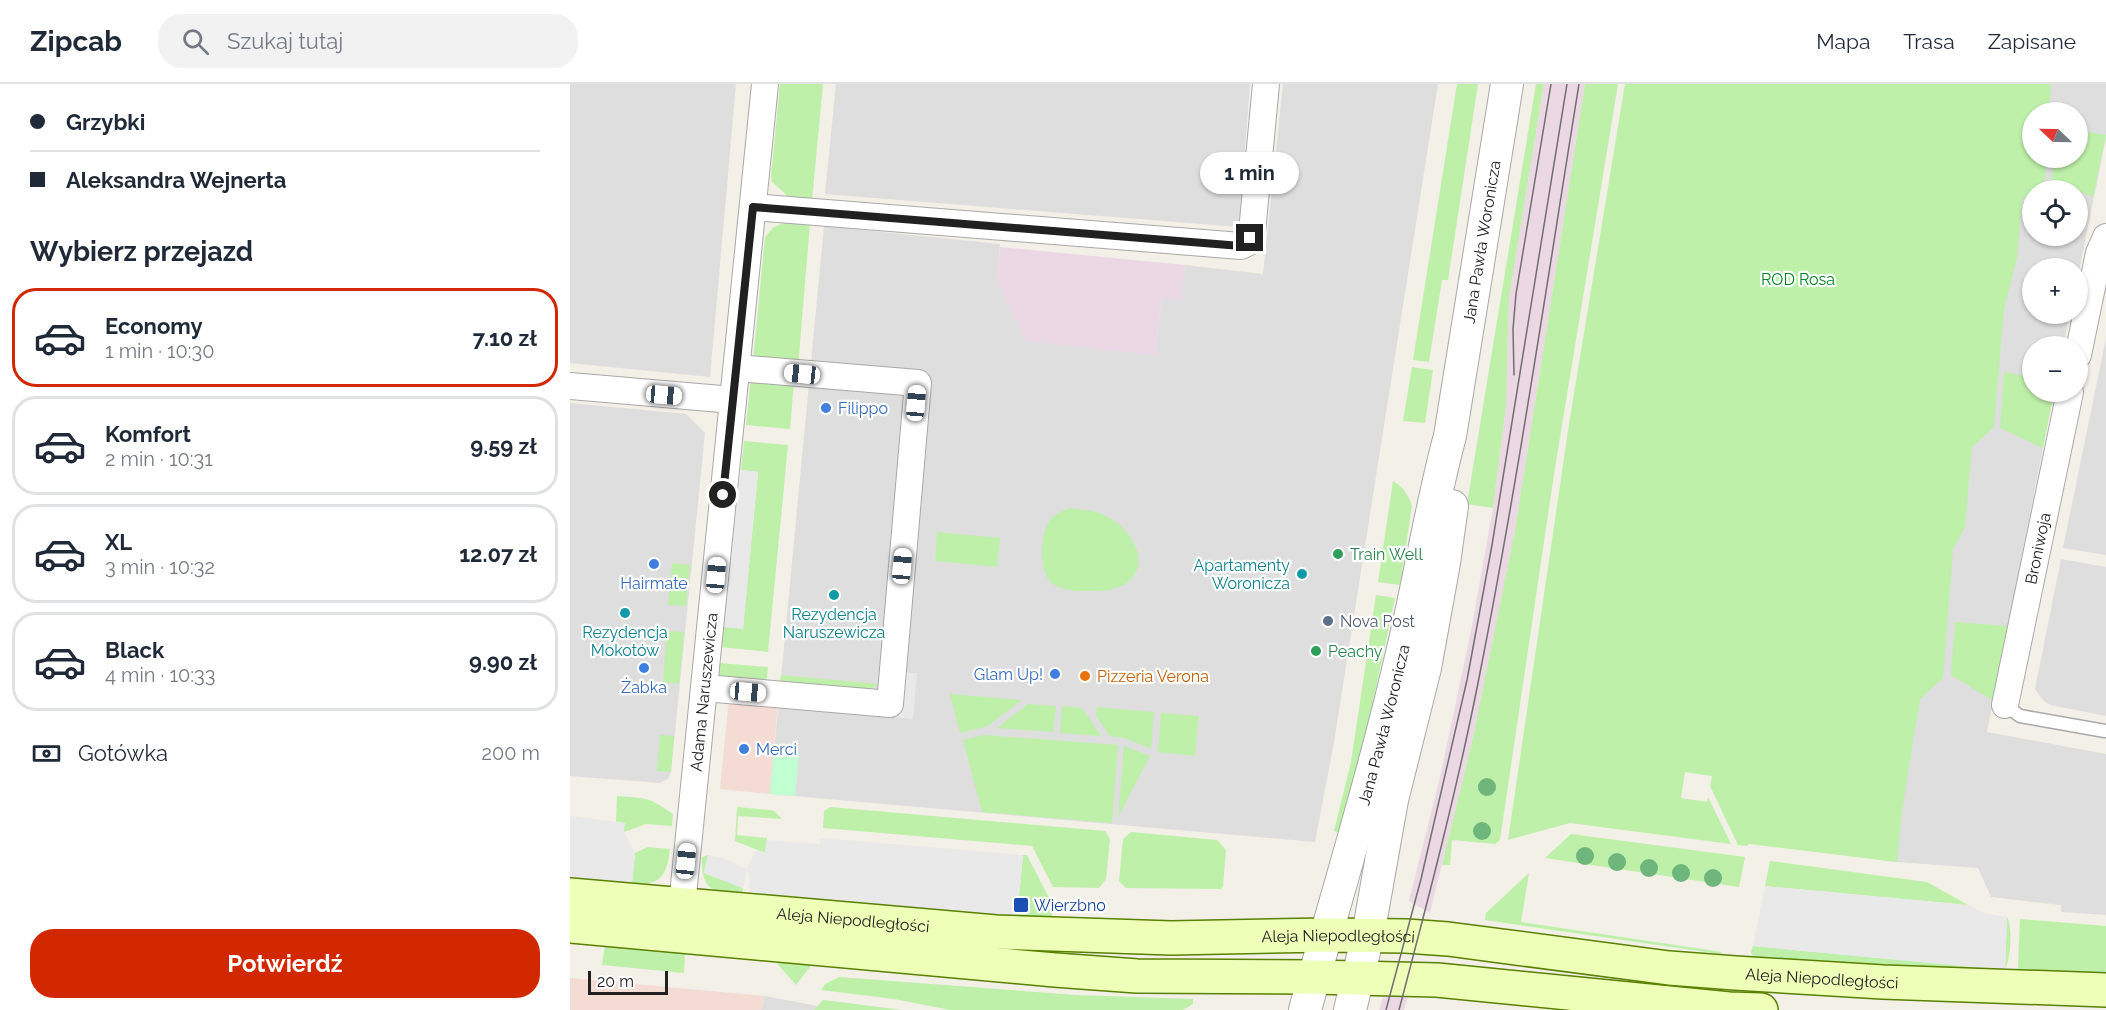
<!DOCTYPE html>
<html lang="pl">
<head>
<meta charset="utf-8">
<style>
	:root { --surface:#fff; --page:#f2f2f3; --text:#1f2937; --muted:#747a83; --line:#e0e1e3; --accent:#d22800 }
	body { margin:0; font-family:Raleway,sans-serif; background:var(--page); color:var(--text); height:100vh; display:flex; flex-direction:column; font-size:22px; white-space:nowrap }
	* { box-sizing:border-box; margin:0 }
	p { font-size:20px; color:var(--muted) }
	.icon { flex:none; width:33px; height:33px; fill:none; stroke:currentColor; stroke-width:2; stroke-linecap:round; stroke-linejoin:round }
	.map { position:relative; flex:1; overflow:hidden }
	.side { display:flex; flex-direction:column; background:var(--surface); width:570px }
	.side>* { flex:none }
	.guide { display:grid; align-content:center; height:132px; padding:0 30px; background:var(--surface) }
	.needle { width:39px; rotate:292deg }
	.fabs { position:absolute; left:1452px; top:18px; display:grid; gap:12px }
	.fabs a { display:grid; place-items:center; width:66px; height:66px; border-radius:50%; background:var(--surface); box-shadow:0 2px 4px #0004; font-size:30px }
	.scale { position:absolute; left:18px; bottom:15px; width:80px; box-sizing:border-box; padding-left:6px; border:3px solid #212121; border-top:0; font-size:16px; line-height:21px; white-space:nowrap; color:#212121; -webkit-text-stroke:4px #fff; paint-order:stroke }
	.end { position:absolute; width:27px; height:27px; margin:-14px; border:8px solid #212121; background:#fff; box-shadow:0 0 0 3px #fff }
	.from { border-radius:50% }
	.bubble { position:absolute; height:42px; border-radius:21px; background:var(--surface); box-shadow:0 2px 4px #0004; font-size:20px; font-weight:700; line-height:42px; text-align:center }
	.car { position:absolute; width:18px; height:36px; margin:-18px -9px; border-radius:8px; box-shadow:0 0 4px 2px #0007; background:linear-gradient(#fff 24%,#345 0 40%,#fff 0 76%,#345 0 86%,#fff 0) }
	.guide b { display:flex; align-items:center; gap:21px; height:57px; font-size:22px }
	.guide b+b { border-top:2px solid var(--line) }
	.guide i { width:15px; height:15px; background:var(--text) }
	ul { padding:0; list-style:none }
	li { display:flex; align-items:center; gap:18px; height:99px; margin:0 12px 9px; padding:0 18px; border:3px solid var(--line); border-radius:24px }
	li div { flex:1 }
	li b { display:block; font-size:22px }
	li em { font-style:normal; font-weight:700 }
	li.on { border-color:var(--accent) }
	li>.icon { width:54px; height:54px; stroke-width:1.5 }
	h2 { padding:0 30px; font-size:27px; line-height:72px }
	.pay { display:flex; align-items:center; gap:15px; height:66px; padding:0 30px; font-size:22px }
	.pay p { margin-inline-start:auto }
	.action { display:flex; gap:12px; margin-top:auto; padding:12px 30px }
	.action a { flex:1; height:69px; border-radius:24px; background:var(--accent); color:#fff; font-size:24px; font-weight:700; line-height:69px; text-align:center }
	header { display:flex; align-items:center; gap:36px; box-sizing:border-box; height:84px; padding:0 30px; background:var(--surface); border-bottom:2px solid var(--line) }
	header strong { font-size:28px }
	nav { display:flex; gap:33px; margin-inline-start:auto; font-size:21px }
	.search { width:420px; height:54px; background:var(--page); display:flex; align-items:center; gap:15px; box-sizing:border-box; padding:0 21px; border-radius:24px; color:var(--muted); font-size:22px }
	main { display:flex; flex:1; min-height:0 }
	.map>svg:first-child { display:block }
</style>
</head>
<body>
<header>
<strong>Zipcab</strong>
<div class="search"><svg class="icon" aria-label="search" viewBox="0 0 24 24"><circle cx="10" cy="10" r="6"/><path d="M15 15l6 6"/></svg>Szukaj tutaj</div>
<nav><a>Mapa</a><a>Trasa</a><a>Zapisane</a></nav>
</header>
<main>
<section class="side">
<div class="guide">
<b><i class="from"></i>Grzybki</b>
<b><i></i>Aleksandra Wejnerta</b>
</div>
<h2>Wybierz przejazd</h2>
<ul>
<li class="on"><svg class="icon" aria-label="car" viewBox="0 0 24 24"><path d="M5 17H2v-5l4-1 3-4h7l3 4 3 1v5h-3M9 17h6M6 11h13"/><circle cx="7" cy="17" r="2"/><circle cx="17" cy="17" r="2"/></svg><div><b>Economy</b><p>1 min · 10:30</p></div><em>7.10 zł</em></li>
<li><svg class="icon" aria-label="car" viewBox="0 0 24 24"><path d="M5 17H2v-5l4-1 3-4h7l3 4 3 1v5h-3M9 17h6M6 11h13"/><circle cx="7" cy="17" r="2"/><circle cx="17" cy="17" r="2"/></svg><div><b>Komfort</b><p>2 min · 10:31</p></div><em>9.59 zł</em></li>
<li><svg class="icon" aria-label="car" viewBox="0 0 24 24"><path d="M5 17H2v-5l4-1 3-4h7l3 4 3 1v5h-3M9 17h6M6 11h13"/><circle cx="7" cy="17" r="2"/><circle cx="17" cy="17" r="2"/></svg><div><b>XL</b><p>3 min · 10:32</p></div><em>12.07 zł</em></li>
<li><svg class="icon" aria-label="car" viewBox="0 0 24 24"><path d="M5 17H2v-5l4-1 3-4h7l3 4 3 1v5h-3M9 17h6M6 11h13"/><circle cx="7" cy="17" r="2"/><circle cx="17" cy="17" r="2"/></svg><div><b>Black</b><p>4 min · 10:33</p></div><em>9.90 zł</em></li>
</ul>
<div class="pay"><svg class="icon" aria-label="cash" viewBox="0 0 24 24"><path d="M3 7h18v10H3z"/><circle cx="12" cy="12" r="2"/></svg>Gotówka<p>200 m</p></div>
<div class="action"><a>Potwierdź</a></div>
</section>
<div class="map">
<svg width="1536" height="926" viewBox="0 0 1536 926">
	<rect width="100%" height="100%" fill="#f2f0e7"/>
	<g fill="#dfdede" fill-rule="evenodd">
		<path d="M0,0h166l-26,293 -140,-14z"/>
		<path d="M266,0h414l-11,143 -414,-33z"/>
		<path d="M713,0h155l-104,658 -19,100 -545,-48 54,-568 176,18 -3,37 158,74 7,-58 18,2 5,-34 78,9z"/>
		<path d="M1464,0h72v54l-28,138v-8h-46v46h38l-7,32h-31v46h22l-67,340 119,22v161l-45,-3v-7l-70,-8 -13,-29 -94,-7 93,-500zM1462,28h46v46h-46zM1462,106h46v46h-46z"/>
		<path d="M1536,254v217l-43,-7z"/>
		<path d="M0,319l116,11 19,19 -34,339 -3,7 -8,4 -90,-7z"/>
		<path d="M1491,475l45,8v149l-56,-11 -8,-6 -7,-10z"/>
		<path d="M195,912l53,10 5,-6 78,10h-140z"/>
	</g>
	<g fill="#f4dcd5">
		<path d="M159,614l49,4 -8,92 -50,-5z"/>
		<path d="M0,894l195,18 -4,14h-191z"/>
	</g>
	<g fill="#ecd8e4">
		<path d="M974,0h41l-70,446 -42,207 -43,176 -21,-12 32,-128 31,-147 21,-118 13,-102 3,-108z"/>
		<path d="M430,163l185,18 -4,35 -19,-2 -7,57 -129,-14 -29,-60z"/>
		<path d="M839,909l-5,17h-25l4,-13z"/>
	</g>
	<g fill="#bef0a9">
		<path d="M210,0h43l-11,116 -23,-3 -17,-15 -1,-6z"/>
		<path d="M887,0h21l-30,196h-6l-13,82 -16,-2z"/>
		<path d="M966,0h8l-35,214 -3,108 -13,102 -26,-4z"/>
		<path d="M1015,0h33l-64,390 -54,366 -5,4 -43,-4 -2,25h-8l31,-128 42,-207z"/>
		<path d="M1055,0h426l-2,28h-17v46h14l-1,22 -23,20 -5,58 -13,51 -10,118 -22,20 -7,80 -12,22 -10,129 -23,21 -18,112 -5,51 -148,-18 -2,2 -9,-1 -28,-59 2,-10 -27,-4 -4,26 26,4 1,-5 23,47 -161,-21 -62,17 61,-416z"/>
		<path d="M1508,46l28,5 -13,62 -41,-17 1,-22h25z"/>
		<path d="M217,138l23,1 -12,144 -45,-5 12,-125 9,-10z"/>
		<path d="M842,283l21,3 -8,53 -22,-2z"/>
		<path d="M1434,288l28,6v14h22l-11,56 -43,-20z"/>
		<path d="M181,293l43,4 -4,48 -44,-4z"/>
		<path d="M174,357l44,4 -20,207 -47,-5 2,-20 20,1 15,-156 -17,-2z"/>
		<path d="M823,397c11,7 15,13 19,25l-12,79 -22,-3z"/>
		<path d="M500,424c12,2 25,2 36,8 24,11 49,49 19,68 -11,7 -24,7 -36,7 -12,0 -26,0 -36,-7 -15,-10 -13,-52 -3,-64 6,-7 12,-9 20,-12z"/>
		<path d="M367,448l63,6 -3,29 -62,-6z"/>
		<path d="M102,479l18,2 -4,41 -18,-1z"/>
		<path d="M806,511l19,3 -28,132 -28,103 -5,-2 17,-69z"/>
		<path d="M1385,538l53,4 -16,74 -41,-25z"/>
		<path d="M97,547l17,1 -5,52 -16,-2z"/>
		<path d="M149,579l49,4 -2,18 -48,-7z"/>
		<path d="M211,591l97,9 -17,12 -82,-7z"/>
		<path d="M380,610l72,6 -34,26 -28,7z"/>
		<path d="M458,620l28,2 -3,26 -56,-4z"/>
		<path d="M492,622l20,2 19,28 -41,-3z"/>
		<path d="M527,623l57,5 -3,37 -26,-11 -15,-2 -14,-20z"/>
		<path d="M591,629l38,3 -4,40 -37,-4z"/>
		<path d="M90,651l14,1 -3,36 -14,-1z"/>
		<path d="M415,651l133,10 -6,78 -130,-11 -19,-72z"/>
		<path d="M554,662l26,10 -32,61z"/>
		<path d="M47,712c29,2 32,1 56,18l-1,12 -26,-2 -22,8v-9l-8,-1z"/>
		<path d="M167,723l33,3 4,1 8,8 -44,-3 -1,19 30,3 -2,15 -30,-12z"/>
		<path d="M260,723l275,24 5,8 -4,40 -7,9 -46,-1 -21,-41 -209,-18 1,-17z"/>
		<path d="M561,748l86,8 9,10 -3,36 -2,3 -95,-1 -7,-7 4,-42z"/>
		<path d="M1001,750l174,23 -6,30 -194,-29z"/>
		<path d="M78,763l22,2c-3,26 -9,37 -38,35l3,-31z"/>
		<path d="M138,771l-4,18 39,15 -1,7c-29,-3 -41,-4 -40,-38z"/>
		<path d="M453,771h4l23,45 3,1 -1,15 -35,1z"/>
		<path d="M1200,777l157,21 41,23 -203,-19z"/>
		<path d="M959,789l-8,49 201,30 -2,2 -235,-34 1,-7z"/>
		<path d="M1437,833c6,10 4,47 -4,55l-248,-13 -4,-6 2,-7 252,24z"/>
		<path d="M1450,835l86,7v49l-85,-2 -3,-5z"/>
		<path d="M35,861l80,8 -1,20 -82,-8z"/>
		<path d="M204,876l39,3 -17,22z"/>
		<path d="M269,893l237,18 117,4v5l-10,6h-233l-56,-11 -73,-9 4,-6z"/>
		<path d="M253,916l71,9 7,1h-87z"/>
	</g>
	<path fill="#c1fed2" d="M204,666l25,3 -4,43 -25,-2z"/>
	<g fill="#e9e9e9">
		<path d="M171,386l17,2 -15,157 -20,-2z"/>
		<path d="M327,588l20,1 -4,46 -20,-2z"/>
		<path d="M0,732l55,7 -1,9 11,21 -3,31 -62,-6z"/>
		<path d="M251,754l202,17 -6,61 -244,-20 -24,-5 1,-14 -3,-7 -4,18 -39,-15 4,-18 18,4 20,10 10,-19 9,3 2,-13 53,4z"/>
		<path d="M1195,802l203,19 17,8 22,4 -2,53 -252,-24z"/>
	</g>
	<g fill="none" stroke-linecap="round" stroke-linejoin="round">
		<g stroke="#a8a8a8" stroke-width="15">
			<path id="service" d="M1435,621l15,11 85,15"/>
		</g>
		<g stroke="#a8a8a8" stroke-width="28">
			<g id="minor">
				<path d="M183,123l488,39 8,-4 3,-10 14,-148"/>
				<path d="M1508,271l21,-102 7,-16"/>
				<path d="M0,302l163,14"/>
				<path d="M135,604l185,16 28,-321 -181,-15"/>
				<path id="s1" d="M1435,621l65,-313"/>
				<path id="s2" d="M112,821l83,-821"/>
			</g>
		</g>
		<g stroke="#a8a8a8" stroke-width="34">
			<g id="tertiary">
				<path id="s3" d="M735,926c33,-120 70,-239 98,-361 17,-71 28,-143 47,-213l57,-352"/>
				<path d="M780,926l18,-75 24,-135 33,-132 19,-105 8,-57"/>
			</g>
		</g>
		<g stroke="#598000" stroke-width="36">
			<g id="secondary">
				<path id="s4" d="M0,811l426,37 175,6 156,-3 79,1 42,3 221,29 66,5 148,9 223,8"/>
				<path d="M0,842l485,44 82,6 177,1 123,3 292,29 32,1"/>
			</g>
		</g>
		<use href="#service" stroke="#fff" stroke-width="12"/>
		<use href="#minor" stroke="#fff" stroke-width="26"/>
		<use href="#tertiary" stroke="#fff" stroke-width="32"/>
		<use href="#secondary" stroke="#eeffb8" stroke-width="33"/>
		<g stroke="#6f6f6f" stroke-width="1.5">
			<path d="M944,291l-1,-46 3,-35 35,-210"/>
			<path d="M816,926l35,-131 46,-199 25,-135 75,-461"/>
			<path d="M829,926c29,-110 58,-220 80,-332 39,-197 68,-396 100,-594"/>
		</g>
	</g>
	<g fill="#6fb67d">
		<circle cx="917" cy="703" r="9"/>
		<circle cx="912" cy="747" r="9"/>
		<circle cx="1015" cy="772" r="9"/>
		<circle cx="1047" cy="778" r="9"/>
		<circle cx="1079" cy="784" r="9"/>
		<circle cx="1111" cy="789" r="9"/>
		<circle cx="1143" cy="794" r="9"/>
	</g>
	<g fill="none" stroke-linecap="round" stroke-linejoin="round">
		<path stroke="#212121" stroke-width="8" d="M153,411l30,-288 488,39 8,-4 1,-4"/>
	</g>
	<g fill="#3f7fe0" stroke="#fff" stroke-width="2">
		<circle cx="256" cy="324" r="6"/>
		<circle cx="84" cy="480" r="6"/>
		<circle cx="74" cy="584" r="6"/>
		<circle cx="485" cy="590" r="6"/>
		<circle cx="174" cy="665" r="6"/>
	</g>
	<g fill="#2e9e5b" stroke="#fff" stroke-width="2">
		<circle cx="768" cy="470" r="6"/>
		<circle cx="746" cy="567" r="6"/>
	</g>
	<g fill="#0f9aa8" stroke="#fff" stroke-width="2">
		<circle cx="732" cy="490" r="6"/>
		<circle cx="264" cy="511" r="6"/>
		<circle cx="55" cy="529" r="6"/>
	</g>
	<circle fill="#5c6f8a" stroke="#fff" stroke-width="2" cx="758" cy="537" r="6"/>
	<circle fill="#e8710a" stroke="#fff" stroke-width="2" cx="515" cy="592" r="6"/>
	<rect fill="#1a4fb4" stroke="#fff" stroke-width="2" x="443" y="813" width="16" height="16" rx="3"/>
	<g text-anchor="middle" stroke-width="4.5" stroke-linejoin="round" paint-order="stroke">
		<g font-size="16" fill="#212121" stroke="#fff">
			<text dy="6" stroke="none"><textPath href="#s3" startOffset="789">Jana Pawła Woronicza</textPath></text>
			<text dy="6" stroke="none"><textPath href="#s1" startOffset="160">Broniwoja</textPath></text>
			<text dy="6" stroke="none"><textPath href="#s2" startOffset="214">Adama Naruszewicza</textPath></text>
			<text dy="6" stroke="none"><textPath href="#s3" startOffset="296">Jana Pawła Woronicza</textPath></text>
			<text dy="6" stroke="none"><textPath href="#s4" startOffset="284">Aleja Niepodległości</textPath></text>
			<text dy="6" stroke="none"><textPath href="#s4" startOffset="770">Aleja Niepodległości</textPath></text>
			<text dy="6" stroke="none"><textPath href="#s4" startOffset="1256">Aleja Niepodległości</textPath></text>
		</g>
		<g font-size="16" fill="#038627" stroke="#fff">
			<text x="1228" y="201">ROD Rosa</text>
		</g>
		<g font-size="16" fill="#366cbe" stroke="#fff" text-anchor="start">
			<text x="268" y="330">Filippo</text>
			<text x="84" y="505" text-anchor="middle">Hairmate</text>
			<text x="473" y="596" text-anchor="end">Glam Up!</text>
			<text x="74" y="609" text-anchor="middle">Żabka</text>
			<text x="186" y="671">Merci</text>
		</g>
		<g font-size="16" fill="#27864d" stroke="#fff" text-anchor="start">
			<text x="780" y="476">Train Well</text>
			<text x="758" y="573">Peachy</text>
		</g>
		<g font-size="16" fill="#0d838f" stroke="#fff">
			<text x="720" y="487" text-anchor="end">Apartamenty<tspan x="720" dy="18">Woronicza</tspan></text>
			<text x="264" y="536">Rezydencja<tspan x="264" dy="18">Naruszewicza</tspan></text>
			<text x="55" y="554">Rezydencja<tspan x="55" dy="18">Mokotów</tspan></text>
		</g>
		<g font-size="16" fill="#4e5e75" stroke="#fff" text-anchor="start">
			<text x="770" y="543">Nova Post</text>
		</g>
		<g font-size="16" fill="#c56008" stroke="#fff" text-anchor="start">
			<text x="527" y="598">Pizzeria Verona</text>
		</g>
		<g font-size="16" fill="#164399" stroke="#fff" text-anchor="start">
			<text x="464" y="827">Wierzbno</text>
		</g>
	</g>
</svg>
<div class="fabs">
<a><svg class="needle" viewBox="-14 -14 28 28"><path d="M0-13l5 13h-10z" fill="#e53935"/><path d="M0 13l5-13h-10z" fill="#747a83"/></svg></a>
<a><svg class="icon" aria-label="locate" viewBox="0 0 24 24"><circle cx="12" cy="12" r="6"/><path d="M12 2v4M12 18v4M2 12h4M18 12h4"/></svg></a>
<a>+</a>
<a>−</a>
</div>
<div class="scale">20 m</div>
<i class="end from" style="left:153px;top:411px"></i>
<i class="end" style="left:680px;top:154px"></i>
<div class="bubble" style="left:630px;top:68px;width:99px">1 min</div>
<i class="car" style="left:232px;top:290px;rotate:276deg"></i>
<i class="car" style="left:94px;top:311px;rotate:95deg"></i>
<i class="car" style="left:346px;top:319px;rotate:5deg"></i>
<i class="car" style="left:332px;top:482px;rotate:5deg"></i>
<i class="car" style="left:146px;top:491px;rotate:5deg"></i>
<i class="car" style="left:178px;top:608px;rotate:95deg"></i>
<i class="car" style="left:116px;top:777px;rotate:6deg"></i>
</div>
</main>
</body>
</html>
